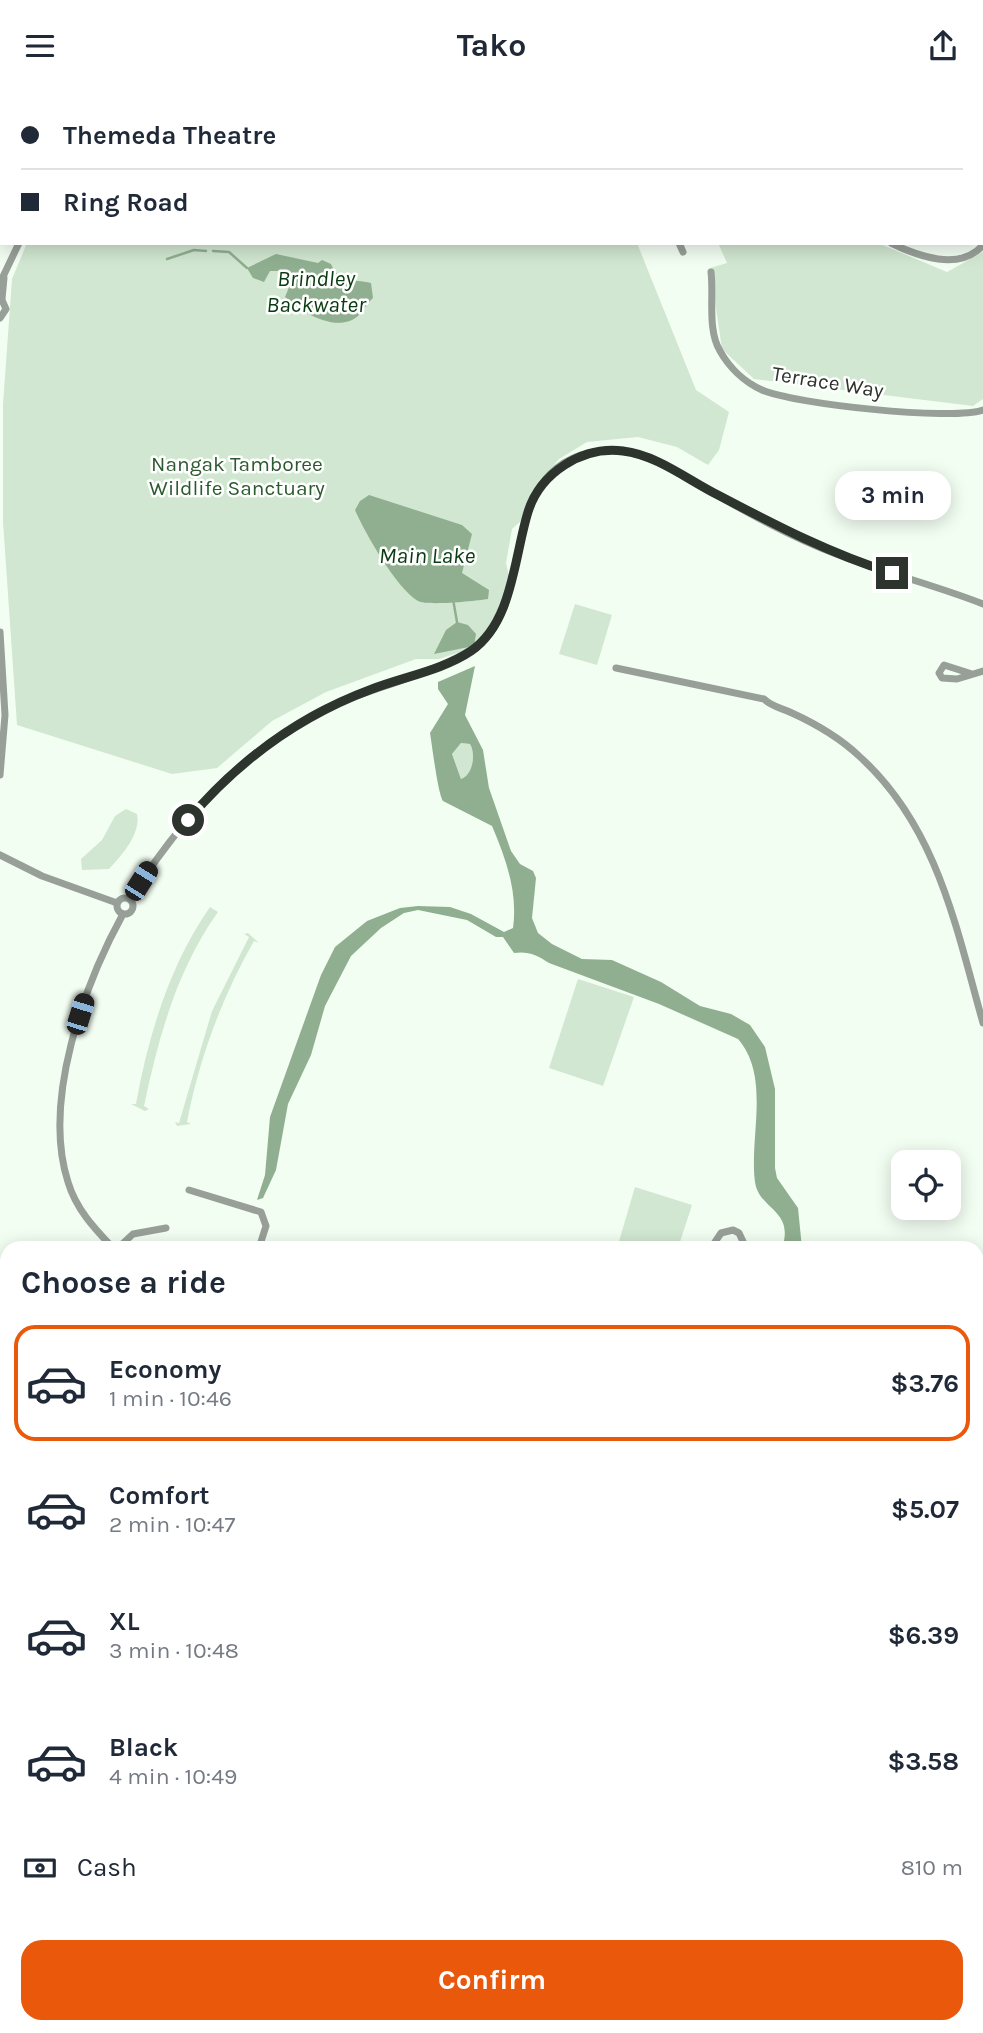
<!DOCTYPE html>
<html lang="en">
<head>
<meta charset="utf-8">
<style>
	:root { --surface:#fff; --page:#f6f6f7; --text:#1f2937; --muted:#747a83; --line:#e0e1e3; --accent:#ea580c }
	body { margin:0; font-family:Karla,sans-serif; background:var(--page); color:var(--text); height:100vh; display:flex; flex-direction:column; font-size:26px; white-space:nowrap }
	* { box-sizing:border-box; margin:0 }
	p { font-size:23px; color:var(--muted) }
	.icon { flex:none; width:38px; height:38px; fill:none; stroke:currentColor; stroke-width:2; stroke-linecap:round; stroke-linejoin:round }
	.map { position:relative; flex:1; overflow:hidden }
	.panel { position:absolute; left:0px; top:1150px; width:984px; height:793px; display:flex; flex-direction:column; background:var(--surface); border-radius:21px 21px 0 0; box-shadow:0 4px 18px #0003 }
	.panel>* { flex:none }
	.banner { position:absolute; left:0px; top:0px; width:984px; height:154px; box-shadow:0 4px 18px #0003; display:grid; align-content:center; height:154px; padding:0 21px; background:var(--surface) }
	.tools { position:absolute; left:891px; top:1059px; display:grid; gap:14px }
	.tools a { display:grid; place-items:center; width:70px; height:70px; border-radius:14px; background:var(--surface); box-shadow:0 4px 18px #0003; font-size:35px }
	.end { position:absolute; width:32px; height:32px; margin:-16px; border:9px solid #2d342d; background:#fff; box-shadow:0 0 0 4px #fff }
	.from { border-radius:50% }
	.bubble { position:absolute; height:49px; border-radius:21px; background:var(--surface); box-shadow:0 4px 18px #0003; font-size:23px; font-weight:700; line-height:49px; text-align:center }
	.car { position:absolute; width:21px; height:42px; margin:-21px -10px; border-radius:9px; box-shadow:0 0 5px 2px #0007; background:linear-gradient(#222 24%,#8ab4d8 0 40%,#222 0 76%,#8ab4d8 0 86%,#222 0) }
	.banner b { display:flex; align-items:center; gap:24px; height:66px; font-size:26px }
	.banner b+b { border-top:2px solid var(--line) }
	.banner i { width:18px; height:18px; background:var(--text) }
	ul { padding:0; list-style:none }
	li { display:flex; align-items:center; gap:21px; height:116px; margin:0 14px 10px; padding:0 7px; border:4px solid transparent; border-radius:21px }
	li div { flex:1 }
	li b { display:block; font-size:26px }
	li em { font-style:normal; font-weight:700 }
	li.active { border-color:var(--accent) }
	li>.icon { width:63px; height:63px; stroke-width:1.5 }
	h2 { padding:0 21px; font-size:32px; line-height:84px }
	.pay { display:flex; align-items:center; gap:18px; height:77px; padding:0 21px; font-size:26px }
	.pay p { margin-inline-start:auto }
	.cta { display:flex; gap:14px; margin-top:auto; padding:14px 21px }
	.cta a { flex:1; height:80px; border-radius:21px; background:var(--accent); color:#fff; font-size:28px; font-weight:700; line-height:80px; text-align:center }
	header { display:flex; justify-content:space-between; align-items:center; height:91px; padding:0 21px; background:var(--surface); font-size:32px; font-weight:700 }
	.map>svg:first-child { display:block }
</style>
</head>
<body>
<header><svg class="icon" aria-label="menu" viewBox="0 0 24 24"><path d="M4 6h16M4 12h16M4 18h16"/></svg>Tako<svg class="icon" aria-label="share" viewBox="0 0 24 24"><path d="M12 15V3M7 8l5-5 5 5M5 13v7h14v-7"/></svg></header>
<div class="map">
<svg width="983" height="1942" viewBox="0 0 983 1942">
	<rect width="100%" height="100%" fill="#f3fef3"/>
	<g fill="#d1e7d1">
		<path d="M214,0h344l3,2h-350z"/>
		<path d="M27,152h610l59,147 33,22 -10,38 -11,15 -31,-18 -39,-10 -51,5 -28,17 -27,32 -9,28 -11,10 -6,34 6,25 -24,47 -22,15 -27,9h-23l-90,33 -54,29 -55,47 -45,6 -155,-49 -14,-203v-118l9,-125z"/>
		<path d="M718,152h160l69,29 36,-20v147l-10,7 -219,-27 -32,-30 -12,-81 17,-5z"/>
		<path d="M575,513l37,11 -15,50 -38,-11z"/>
		<path d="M461,652l9,1c6,10 3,31 -9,35l-9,-25z"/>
		<path d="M126,718l11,5c4,20 -15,41 -28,55l-27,1 -1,-11 21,-19 13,-24z"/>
		<path d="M210,816l8,5c-41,57 -60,127 -74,194l5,3 -4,2 -14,-7h5c12,-68 34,-140 74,-197z"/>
		<path d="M248,842l11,10 -5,-2c-32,56 -55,118 -67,181l4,2 -14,2 -2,-4 4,1 33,-112 37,-74 -5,-3z"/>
		<path d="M578,888l56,18 -31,89 -54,-18z"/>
		<path d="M635,1096l57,18 -14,43h-61z"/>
		<path d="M977,1772l6,2v125l-6,-2z"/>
		<path d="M95,1936h320l1,6h-320z"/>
		<path d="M614,1936h130l-3,6h-127z"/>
		<path d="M828,1936h111l4,6h-119z"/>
	</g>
	<g fill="#90af90" fill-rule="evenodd">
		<path d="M276,163l42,9 4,-3 9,4c9,22 22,14 40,19l2,15c-6,5 -9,12 -14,17 -20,20 -59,-3 -74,-18l7,-17 -5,-9h-17l-6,11 -11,-4 -6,-10z"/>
		<path d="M369,404l93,30 10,9 -10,39 27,17 -1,9c-13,2 -61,7 -70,2 -21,-12 -53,-68 -63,-91l5,-9z"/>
		<path d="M457,531l11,3 8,9 -2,12 -40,8 12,-24z"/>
		<path d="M475,575l-10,49 18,35 6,38 22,63 9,13 13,7 3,7 -4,40 6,15 14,11 30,15 30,1 49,22 39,24 31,8 19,11 15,22 10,42v79l2,10 21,30 4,40h-20c13,-38 -23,-38 -27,-66 -6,-45 16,-105 -17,-143l-79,-35 -110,-41c-12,-8 -21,-12 -35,-10l-11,-16h-7l-29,-17 -49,-10 -14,3 -23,15 -30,28 -26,50 -14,49 -23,49 -12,66 -13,28 -6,2 8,-25 5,-58 51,-142 14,-28 32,-26 33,-13 18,-2 32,1 21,7 33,18 9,-4c5,-36 -7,-69 -21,-102l-49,-25c-5,-7 -11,-56 -13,-68l18,-29 -10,-15v-7zM461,652l9,1c6,10 3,31 -9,35l-9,-25z"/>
		<path d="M976,1487l7,11v75l-6,8z"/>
	</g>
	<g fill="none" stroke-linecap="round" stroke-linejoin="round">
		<g stroke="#90af90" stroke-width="2.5">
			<path d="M213,160l16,1 18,16"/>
			<path d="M167,168l27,-9 12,1"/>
			<path d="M453,508l4,23"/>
		</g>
		<g stroke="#989f98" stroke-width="7">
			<path d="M779,0l2,2"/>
			<path d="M88,2l1,-2"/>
			<path d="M679,152l4,9"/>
			<path d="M891,152c26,13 69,29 92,2"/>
			<path d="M711,181c3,24 -4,57 9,79 9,16 24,31 42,39 32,14 190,31 221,20"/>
			<path d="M0,192l19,-40"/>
			<path d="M2,208l2,-21"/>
			<path d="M0,227l6,-9 -5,-11"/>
			<path d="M0,541l5,83 -5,60"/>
			<path d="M616,577l148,31c8,8 18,9 28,14 24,11 48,25 67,43 78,70 97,171 124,267"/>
			<path d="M972,583l-28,-9 -5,8 3,5 15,1 26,-8"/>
			<path d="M0,764l42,21 75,27"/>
			<circle cx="125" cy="815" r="8"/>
			<path d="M130,808c47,-75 107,-143 186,-186 46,-25 152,-44 178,-85 36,-57 12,-166 106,-177 34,-4 60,12 88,28 48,27 97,56 148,75 49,19 99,31 147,50"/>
			<path d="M189,1099l72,22 5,14 -7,22"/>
			<path d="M113,1157c-19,-20 -37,-39 -45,-66 -26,-81 16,-197 55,-268"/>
			<path d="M118,1157l15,-14 33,-6"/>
			<path d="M711,1157l10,-15 12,-3 6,3 7,15"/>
			<path d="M976,1216l7,-6"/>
			<path d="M976,1268l7,-2"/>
			<path d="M976,1297l7,-10"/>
			<path d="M976,1457l7,9"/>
			<path d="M976,1596l7,-6"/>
			<path d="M0,1715l7,-5"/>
			<path d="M0,1867l7,-5"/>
		</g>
		<g stroke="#495649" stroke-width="12">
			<path d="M0,1402l7,-4"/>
			<path d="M976,1428l7,-4"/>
			<path d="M0,1429l7,-4"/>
		</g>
		<g stroke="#2e3c2e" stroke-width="14">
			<path d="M0,1547l7,12"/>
			<path d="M0,1604l7,20"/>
			<path d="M62,1936l1,6"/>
			<path d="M89,1936l1,6"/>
		</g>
		<g stroke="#8b948b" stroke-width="2">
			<path d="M0,1576l7,16"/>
			<path d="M73,1936l1,6"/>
		</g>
	</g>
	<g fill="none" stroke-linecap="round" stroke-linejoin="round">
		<path stroke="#2d342d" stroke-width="9" d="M188,729c50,-59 111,-104 184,-131 31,-12 71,-19 99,-38 42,-29 43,-94 57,-139 12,-39 54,-66 95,-61 34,4 65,29 95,44 57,30 113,59 174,78"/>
	</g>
	<g text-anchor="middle" stroke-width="5" stroke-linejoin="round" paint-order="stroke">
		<g font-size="21" fill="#2d342d" stroke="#fff">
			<text transform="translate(828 291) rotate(9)" y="7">Terrace Way</text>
		</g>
		<g font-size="21" fill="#2c5a2f" stroke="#fff">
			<text x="237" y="380">Nangak Tamboree<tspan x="237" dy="24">Wildlife Sanctuary</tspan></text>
		</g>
		<g font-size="23" font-style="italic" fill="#093b10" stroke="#fff">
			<text x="316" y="195">Brindley<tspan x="316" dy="26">Backwater</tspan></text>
			<text x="427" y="472">Main Lake</text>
		</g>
	</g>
</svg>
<div class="tools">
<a><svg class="icon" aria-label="locate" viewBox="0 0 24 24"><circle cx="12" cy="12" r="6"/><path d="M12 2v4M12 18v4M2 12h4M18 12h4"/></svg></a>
</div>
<i class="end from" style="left:188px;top:729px"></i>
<i class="end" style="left:892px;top:482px"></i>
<div class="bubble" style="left:835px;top:380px;width:116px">3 min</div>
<i class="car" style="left:141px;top:790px;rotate:32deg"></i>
<i class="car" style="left:80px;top:923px;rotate:17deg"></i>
<div class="banner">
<b><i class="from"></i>Themeda Theatre</b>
<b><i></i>Ring Road</b>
</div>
<section class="panel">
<h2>Choose a ride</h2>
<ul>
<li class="active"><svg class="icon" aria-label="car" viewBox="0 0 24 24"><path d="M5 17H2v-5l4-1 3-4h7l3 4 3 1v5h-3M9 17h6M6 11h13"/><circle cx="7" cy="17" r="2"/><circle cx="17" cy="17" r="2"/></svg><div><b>Economy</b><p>1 min · 10:46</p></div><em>$3.76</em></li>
<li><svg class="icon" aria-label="car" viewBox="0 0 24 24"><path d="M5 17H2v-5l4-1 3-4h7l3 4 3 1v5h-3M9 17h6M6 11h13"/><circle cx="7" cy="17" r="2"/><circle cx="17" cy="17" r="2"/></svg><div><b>Comfort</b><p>2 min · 10:47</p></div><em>$5.07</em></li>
<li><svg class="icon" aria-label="car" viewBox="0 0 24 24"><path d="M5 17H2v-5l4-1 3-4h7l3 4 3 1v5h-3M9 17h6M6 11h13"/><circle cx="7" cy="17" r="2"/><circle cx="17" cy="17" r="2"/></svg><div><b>XL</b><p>3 min · 10:48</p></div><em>$6.39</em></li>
<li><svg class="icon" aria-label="car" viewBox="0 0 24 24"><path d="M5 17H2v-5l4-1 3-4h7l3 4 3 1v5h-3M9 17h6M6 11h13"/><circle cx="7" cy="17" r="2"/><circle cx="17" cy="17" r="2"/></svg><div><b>Black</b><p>4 min · 10:49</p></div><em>$3.58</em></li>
</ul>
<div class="pay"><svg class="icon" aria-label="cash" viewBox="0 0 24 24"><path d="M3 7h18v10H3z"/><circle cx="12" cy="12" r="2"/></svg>Cash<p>810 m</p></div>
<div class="cta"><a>Confirm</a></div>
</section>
</div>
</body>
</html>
